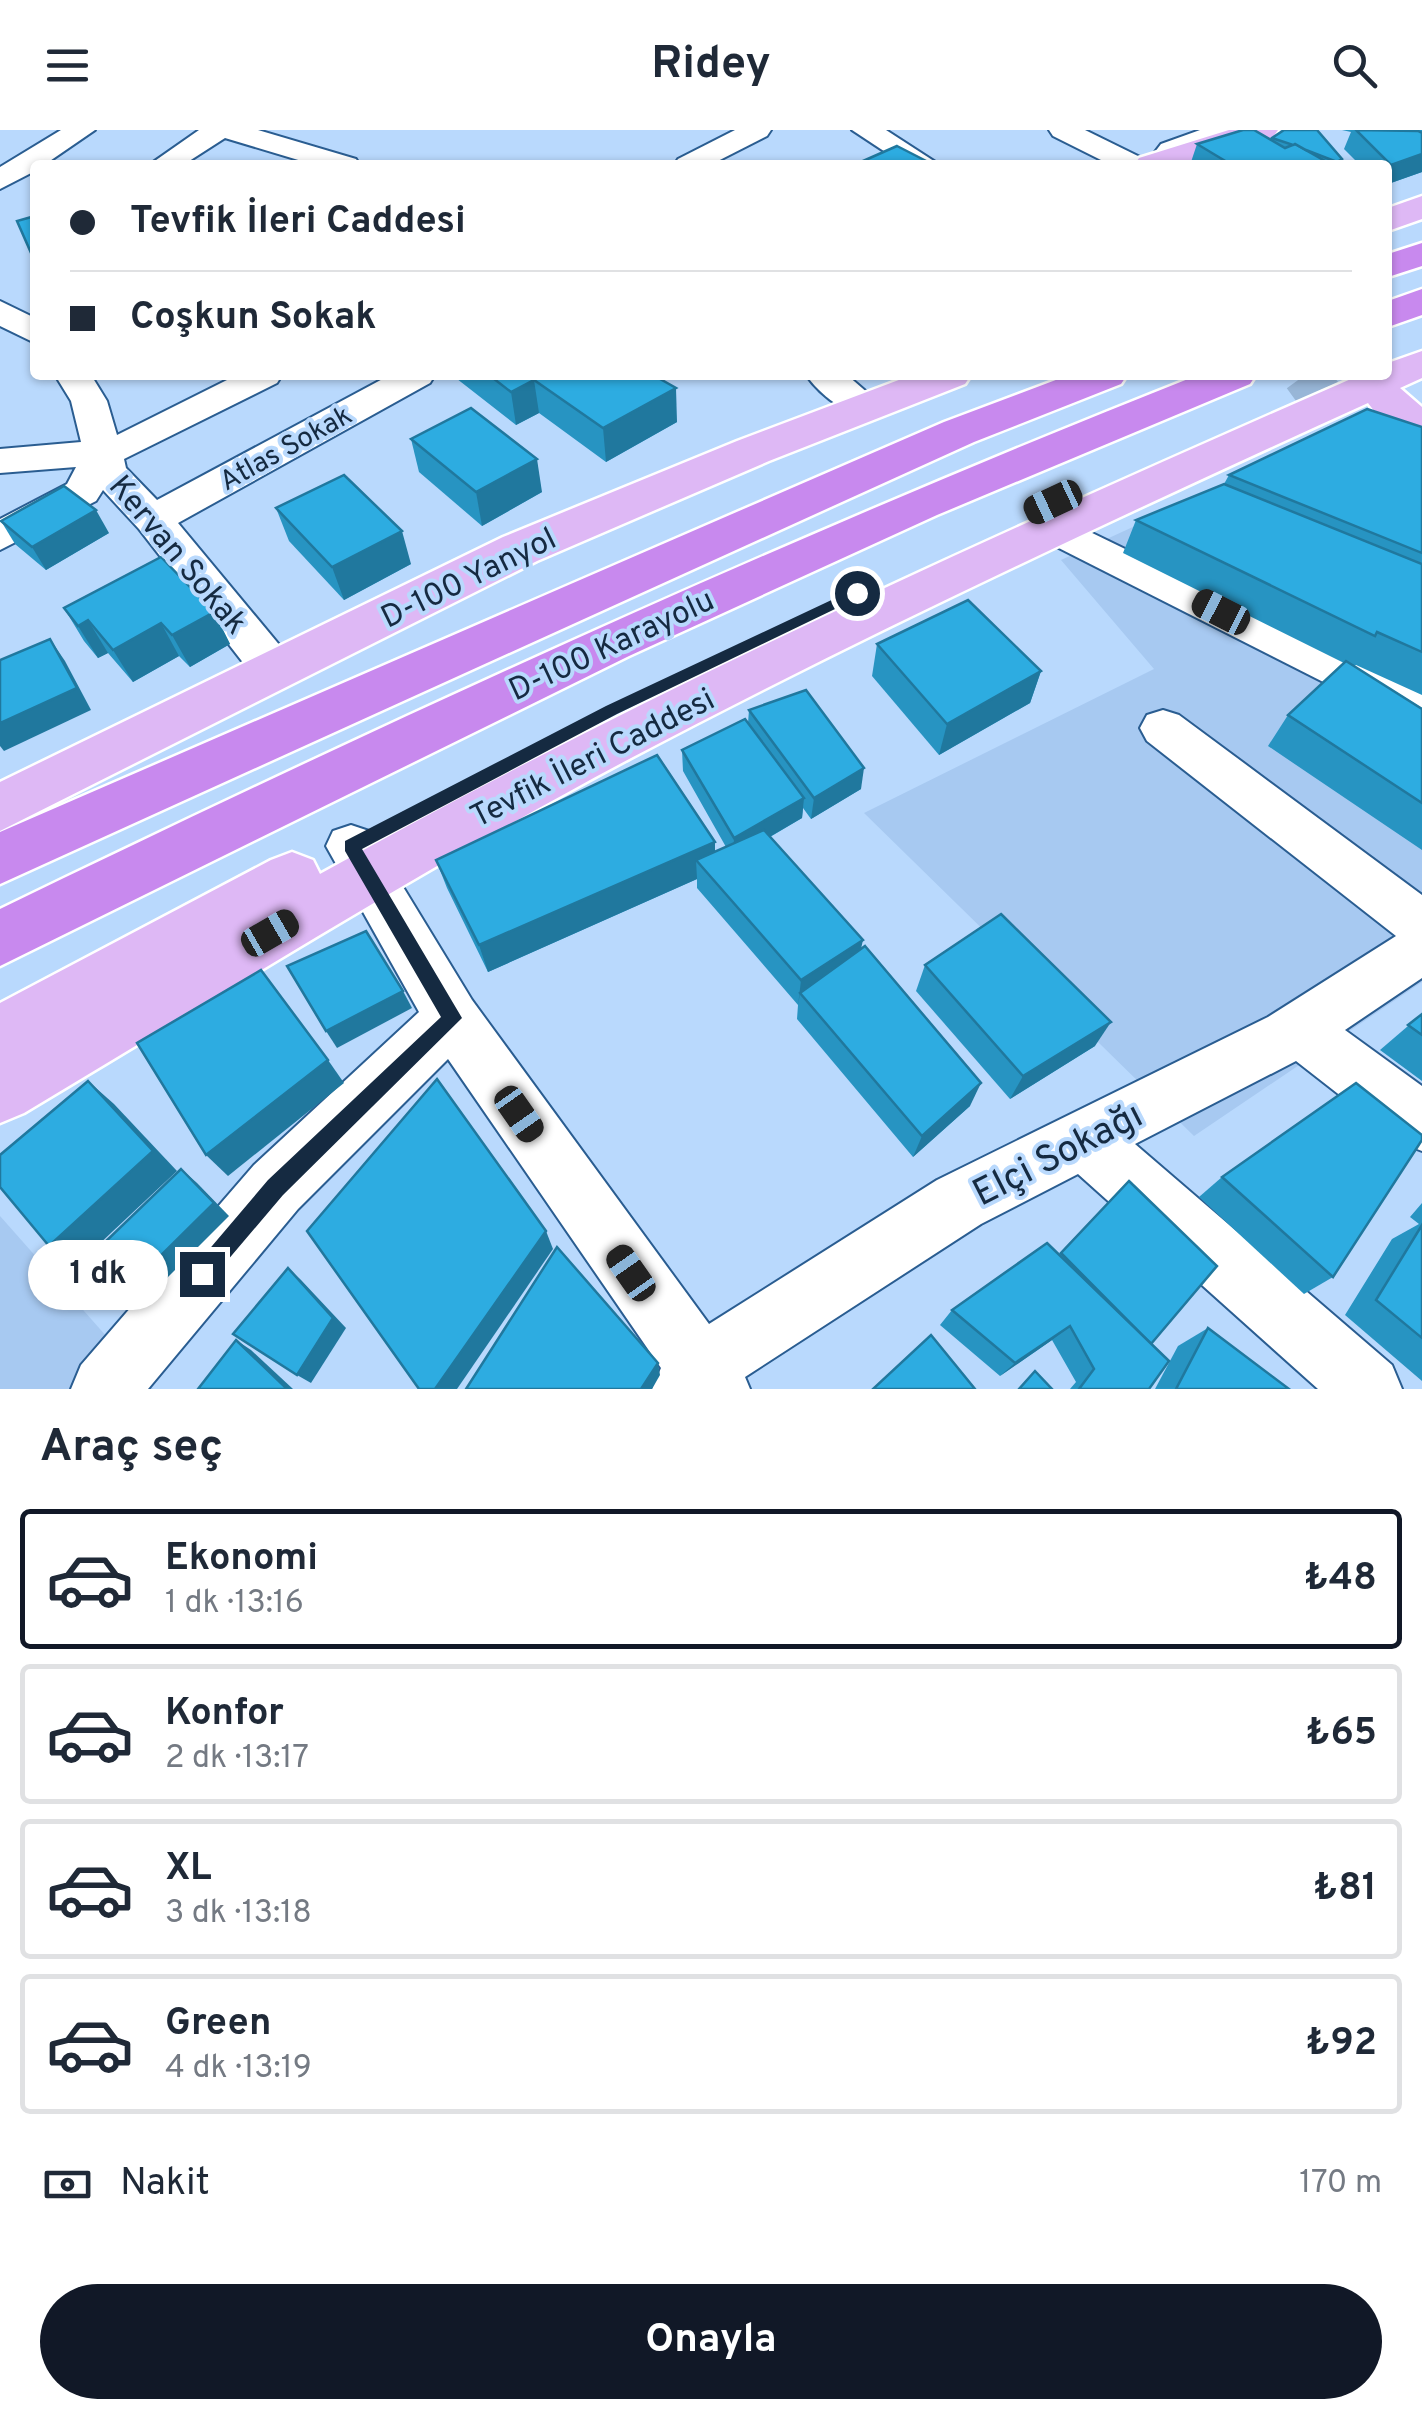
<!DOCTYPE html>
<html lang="tr">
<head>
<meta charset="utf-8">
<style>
	:root { --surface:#fff; --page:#f6f6f7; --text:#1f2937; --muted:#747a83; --line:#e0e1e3; --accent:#111827 }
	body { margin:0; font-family:Overpass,sans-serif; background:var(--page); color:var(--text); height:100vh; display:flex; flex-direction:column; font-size:38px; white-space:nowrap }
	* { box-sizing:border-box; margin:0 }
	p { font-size:32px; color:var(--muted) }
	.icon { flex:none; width:55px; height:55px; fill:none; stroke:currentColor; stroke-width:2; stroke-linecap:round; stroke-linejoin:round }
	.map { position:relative; height:1259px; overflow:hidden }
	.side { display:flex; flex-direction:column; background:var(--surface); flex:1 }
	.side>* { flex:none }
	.banner { position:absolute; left:30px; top:30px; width:1362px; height:220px; border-radius:10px; box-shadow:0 2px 8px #0004; display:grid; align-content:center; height:220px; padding:0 40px; background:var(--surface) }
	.end { position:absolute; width:45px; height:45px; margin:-22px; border:12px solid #152a41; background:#fff; box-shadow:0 0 0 5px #fff }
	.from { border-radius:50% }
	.bubble { position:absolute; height:70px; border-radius:35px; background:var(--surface); box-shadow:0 2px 8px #0004; font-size:32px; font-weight:700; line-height:70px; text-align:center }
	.car { position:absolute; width:30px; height:60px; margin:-30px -15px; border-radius:12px; box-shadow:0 0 8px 2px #0007; background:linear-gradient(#222 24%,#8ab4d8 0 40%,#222 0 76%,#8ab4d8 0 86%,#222 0) }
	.banner b { display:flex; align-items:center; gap:35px; height:95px; font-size:38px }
	.banner b+b { border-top:2px solid var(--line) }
	.banner i { width:25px; height:25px; background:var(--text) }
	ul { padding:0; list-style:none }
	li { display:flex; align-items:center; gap:30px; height:140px; margin:0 20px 15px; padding:0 20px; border:5px solid var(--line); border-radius:10px }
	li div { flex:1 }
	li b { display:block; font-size:38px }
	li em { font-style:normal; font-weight:700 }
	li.active { border-color:var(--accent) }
	li>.icon { width:90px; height:90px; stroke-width:1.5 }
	h2 { padding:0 40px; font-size:45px; line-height:120px }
	.pay { display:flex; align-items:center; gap:25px; height:110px; padding:0 40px; font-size:38px }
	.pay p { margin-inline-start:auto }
	.button { display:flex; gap:20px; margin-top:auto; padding:20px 40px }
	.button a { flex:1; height:115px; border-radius:60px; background:var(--accent); color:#fff; font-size:40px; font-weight:700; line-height:115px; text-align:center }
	header { display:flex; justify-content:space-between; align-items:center; height:130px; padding:0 40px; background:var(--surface); font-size:45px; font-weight:700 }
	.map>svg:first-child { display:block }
</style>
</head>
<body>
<header><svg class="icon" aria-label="menu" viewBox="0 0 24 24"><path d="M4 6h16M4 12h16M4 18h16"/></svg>Ridey<svg class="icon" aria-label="search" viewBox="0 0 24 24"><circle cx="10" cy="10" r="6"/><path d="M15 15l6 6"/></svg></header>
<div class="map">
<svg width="1422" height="1259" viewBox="0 0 1422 1259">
	<rect width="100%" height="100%" fill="#b9d9fd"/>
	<g fill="#a7c9f1">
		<path d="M1346,299l76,26v527l-228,154 -330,-323 290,-144 -93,-109z"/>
		<path d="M0,1086l153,173h-153z"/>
	</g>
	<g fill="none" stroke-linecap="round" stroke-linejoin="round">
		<path stroke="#98b6d7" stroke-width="45" stroke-dasharray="45 22" stroke-linecap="butt" d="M1305,245l16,22 28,23"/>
		<g stroke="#2a5d91" stroke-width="4">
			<g id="minor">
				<path d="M61,0h34l-51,35h-9v6l-35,18v-22z"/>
				<path d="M199,0h59l98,29 4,6h-45l-90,-27 -42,27h-34z"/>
				<path d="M735,0h36l-4,6 -57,29h-36l4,-6z"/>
				<path d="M852,0h34l54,35h-35z"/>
				<path d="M1049,0h36l59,29 4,6h-37l-58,-29z"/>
				<path d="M1200,0h40l-4,6 -55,20 -7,9h-24l-2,-4 13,-17z"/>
				<path d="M0,171l35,17v25l-35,-17z"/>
				<path d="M55,245h36l16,26 10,34 120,-60h45l-5,8 -153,76 2,9 31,32 233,-125h45l-5,8 -252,140 113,136 6,12 -6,12 -16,5 -16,-5 -120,-154 -36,-39 -7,11 -96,49v-31l67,-35 9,-17 -76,6v-24l81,-7 -10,-41z"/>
				<path d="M806,245h41l37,32 -5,8c-26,7 -58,-19 -73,-40z"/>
				<path d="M1053,384l369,179v39l-383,-194 -6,-10 6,-10z"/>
				<path d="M1163,580l16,5 243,180v83l-77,52 77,56v65l-21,-8 -105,-82 -161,83 257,221 10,24h-84l-240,-215 -97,50 -236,153 5,12h-98l9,-21 -213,-309 -150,150 -150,180h-77l10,-24 173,-200 165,-153 -93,-166 7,-15 18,-6 18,6 103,169 237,324 228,-144 331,-163 128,-81 -249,-195 -7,-13 7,-13z"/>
			</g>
		</g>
		<g stroke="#fff" stroke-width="5">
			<g id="major">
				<path d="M1229,0h49l-5,7 -88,28h-51l5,-7z"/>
				<path d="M1422,66v23l-34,12v-23z"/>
				<path d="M1422,221v27l-22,10 22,19v31c-22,-5 -41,-16 -54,-35 -248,113 -496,228 -737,355 -207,110 -406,235 -607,355l-24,10v-120l271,-143 21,-8 21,8 7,14c336,-188 688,-345 1040,-499h28v-12z"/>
				<path d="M912,245h59l-6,9 -196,77 -232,100 -537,270v-49l503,-245 234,-96z"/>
			</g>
		</g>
		<g stroke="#fff" stroke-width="5">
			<g id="highway">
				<path d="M1422,113v23l-34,11v-23z"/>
				<path d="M1422,159v26l-34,12v-26z"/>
				<path d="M1069,245h58l-6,9 -147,58 -974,442v-52l944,-410z"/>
				<path d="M1198,245h58l-6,9 -313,131 -308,141 -629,310v-57c394,-191 791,-373 1198,-534z"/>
			</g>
		</g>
		<use href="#minor" fill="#fff" fill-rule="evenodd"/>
		<use href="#major" fill="#deb8f5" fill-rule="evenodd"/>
		<use href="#highway" fill="#c889ee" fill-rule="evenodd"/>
	</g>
	<g fill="#2794c2">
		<path d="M1317,0l22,35h-149l7,-21 75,-4v-2z"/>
		<path d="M1342,0h80v42l-34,12v-19h-28l-16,-16 7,-17z"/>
		<path d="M452,245h201l24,47 -71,40 -67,-49 -23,12z"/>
		<path d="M1422,297v268l-66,-30 -2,1 68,42v142l-154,-104 20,-31 56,-52 -221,-110 13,-33 88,-36 5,-9z"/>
		<path d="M411,309l131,53 -60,34 -63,-54z"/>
		<path d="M276,378l135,56 -67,36 -55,-59z"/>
		<path d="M1,391l108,12 -63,37 -31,-26z"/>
		<path d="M64,478l150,4 16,32 -40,23 -11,-11 -46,26 -25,-29 -10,5 -14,-17z"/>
		<path d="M877,514l164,27 -11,32 -91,52 -67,-79z"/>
		<path d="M749,580l112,79 -50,30 -8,-11 -1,10 -32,19 91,112 109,157 -57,51 -116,-138 1,-14 -101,-117v-9l-209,93 -41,-84 -11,-28 279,-8 11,-5 -43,-76 -1,-21 66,-27z"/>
		<path d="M925,835l170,81 -85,53 -94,-108z"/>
		<path d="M1422,884v67l-42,-31z"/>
		<path d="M1222,1047l111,100 -29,17 -105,-97z"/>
		<path d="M1129,1051l22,163 -2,45h-79l6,-7 -24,-42 -52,36 -60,-51 12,-15 107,-56z"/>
		<path d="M1422,1073v178l-77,-66 47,-76 27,-15 -9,-7z"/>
		<path d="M1208,1198l81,61h-134l23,-43z"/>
	</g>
	<g fill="#20789e">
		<path d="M1422,24v18l-34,12v-12l3,-7z"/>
		<path d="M534,250l5,33 -23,12 -5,-33z"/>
		<path d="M676,258l1,34 -71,40 -3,-34z"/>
		<path d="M537,329l5,33 -60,34 -6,-34z"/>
		<path d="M96,380l13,23 -63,37 -14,-23z"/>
		<path d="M402,401l9,33 -67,36 -12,-33z"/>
		<path d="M214,482l16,32 -40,23 -18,-32z"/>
		<path d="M88,490l20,33 -10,5 -20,-32z"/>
		<path d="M161,493l18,33 -46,26 -20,-32z"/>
		<path d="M50,509l15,22 26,49 -87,41 -4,-5v-23z"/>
		<path d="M1041,541l-11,32 -91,52 8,-31z"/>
		<path d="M864,638l-3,21 -50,30 3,-21z"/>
		<path d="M804,668l-2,20 -69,40 1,-20z"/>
		<path d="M715,712v29l-19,-11 1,19 -209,93 -9,-27z"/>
		<path d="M863,810l-6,27 -57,26 -2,13 3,-26z"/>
		<path d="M403,861l9,17 -75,40 -11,-17z"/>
		<path d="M1111,892l-16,24 -85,53 13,-23z"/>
		<path d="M328,930l16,23 -116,93 -22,-21z"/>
		<path d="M88,951l26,23 63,67 -98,92 -30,-17z"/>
		<path d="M981,953l-11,23 -57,51 9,-21z"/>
		<path d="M181,1039l16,14 32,33 -75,75 -18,-11z"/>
		<path d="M546,1101l7,18 -96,140h-22z"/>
		<path d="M288,1138l13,12 45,48 -35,55 -14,-8z"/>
		<path d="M1070,1196l-18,14 -52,36 15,-13z"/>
		<path d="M236,1210l15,10 42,39h-6z"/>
		<path d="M658,1233l2,12 -8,14h-11z"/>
	</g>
	<g fill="#2dace1" stroke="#20789e" stroke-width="2.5">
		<path d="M1243,0h11l31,18 10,-4 37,21h-100l-35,-21z"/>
		<path d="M1284,0h33l25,29 -5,3 -31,-12 -11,-6 -2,1 -21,-7z"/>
		<path d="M1356,0l62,1 4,2v21l-31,11z"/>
		<path d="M897,16l37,19h-80z"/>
		<path d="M35,86v46l-18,-41z"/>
		<path d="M489,245h164l23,13 -73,40 -69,-48 -23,12z"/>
		<path d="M471,278l66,51 -61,33 -65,-53z"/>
		<path d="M1367,279l55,18v126l-193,-78z"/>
		<path d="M344,345l58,56 -70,36 -56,-59z"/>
		<path d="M1224,354l198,80v88l-45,-20 -2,4 -239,-116z"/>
		<path d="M64,356l32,24 -64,37 -31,-26z"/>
		<path d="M161,427l53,55 -42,23 -11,-12 -48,27 -25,-30 -10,6 -14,-18z"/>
		<path d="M968,470l73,71 -94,53 -70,-80z"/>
		<path d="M50,509l27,49 -77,35v-63z"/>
		<path d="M1346,531l76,48v94l-134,-88z"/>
		<path d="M806,560l58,78 -50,30 -65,-88z"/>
		<path d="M745,589l59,79 -70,40 -52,-88z"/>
		<path d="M657,625l58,87 -236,103 -43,-85z"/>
		<path d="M764,700l99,110 -62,40 -105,-120z"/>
		<path d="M1001,784l110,108 -88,54 -98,-111z"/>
		<path d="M366,801l37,60 -77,40 -39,-65z"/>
		<path d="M865,816l116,137 -59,53 -122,-143z"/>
		<path d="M261,840l67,90 -122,95 -69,-112z"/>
		<path d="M1422,884v21l-14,-10z"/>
		<path d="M437,949l109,152 -111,158h-16l-112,-158z"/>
		<path d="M88,951l65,70 -104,95 -49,-59v-32z"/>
		<path d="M1356,953l66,52v5l-89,137 -111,-100z"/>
		<path d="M181,1039l33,34 -78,77 -32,-37z"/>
		<path d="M1129,1051l88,85 -66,78 -90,-91z"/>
		<path d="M1422,1095v113l-46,-38z"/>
		<path d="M1047,1113l122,118 -20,28h-70l15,-20 -24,-43 -55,37 -63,-53z"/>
		<path d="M557,1117l101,116 -17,26h-175z"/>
		<path d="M288,1138l45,50 -36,57 -64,-41z"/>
		<path d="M1208,1198l81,61h-113z"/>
		<path d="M931,1205l44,54h-102z"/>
		<path d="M236,1210l51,49h-89z"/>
		<path d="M1035,1241l17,18h-33z"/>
	</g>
	<path fill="#152a41" d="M857,458l7,5 -2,3 -245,118 -255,135 100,169 -179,177 -73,86 -8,4 -7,-4 -3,-7 3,-8 73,-86 173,-163 -96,-166v-10l261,-135z"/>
	<g text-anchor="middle" stroke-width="8" stroke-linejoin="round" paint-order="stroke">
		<g font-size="28" fill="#152a41" stroke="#b9d9fd">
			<text transform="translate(285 317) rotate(-29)" y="10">Atlas Sokak</text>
		</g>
		<g font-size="32" fill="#152a41" stroke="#b9d9fd">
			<text transform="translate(179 424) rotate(50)" y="11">Kervan Sokak</text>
			<text transform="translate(468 447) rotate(-26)" y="11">D-100 Yanyol</text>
			<text transform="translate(611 514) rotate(-25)" y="11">D-100 Karayolu</text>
			<text transform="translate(592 627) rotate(-27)" y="11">Tevfik İleri Caddesi</text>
		</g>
		<g font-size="38" fill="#152a41" stroke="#b9d9fd">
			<text transform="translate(1057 1023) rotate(-27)" y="13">Elçi Sokağı</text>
		</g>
	</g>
</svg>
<i class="end from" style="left:857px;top:463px"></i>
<i class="end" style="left:202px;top:1144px"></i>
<div class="bubble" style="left:28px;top:1110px;width:140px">1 dk</div>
<i class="car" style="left:1053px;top:372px;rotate:245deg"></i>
<i class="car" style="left:1221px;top:482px;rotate:297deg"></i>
<i class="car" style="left:270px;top:803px;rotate:60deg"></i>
<i class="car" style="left:519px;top:984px;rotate:145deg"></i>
<i class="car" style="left:631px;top:1143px;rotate:325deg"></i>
<div class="banner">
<b><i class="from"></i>Tevfik İleri Caddesi</b>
<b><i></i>Coşkun Sokak</b>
</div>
</div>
<section class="side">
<h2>Araç seç</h2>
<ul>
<li class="active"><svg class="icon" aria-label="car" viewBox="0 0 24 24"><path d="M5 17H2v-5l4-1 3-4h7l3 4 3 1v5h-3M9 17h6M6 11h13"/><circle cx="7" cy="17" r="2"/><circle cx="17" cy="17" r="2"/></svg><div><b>Ekonomi</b><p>1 dk · 13:16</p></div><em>₺48</em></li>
<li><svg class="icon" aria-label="car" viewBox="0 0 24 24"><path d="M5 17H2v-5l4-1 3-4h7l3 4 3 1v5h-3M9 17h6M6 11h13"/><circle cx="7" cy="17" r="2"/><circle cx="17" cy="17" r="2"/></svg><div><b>Konfor</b><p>2 dk · 13:17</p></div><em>₺65</em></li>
<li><svg class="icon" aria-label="car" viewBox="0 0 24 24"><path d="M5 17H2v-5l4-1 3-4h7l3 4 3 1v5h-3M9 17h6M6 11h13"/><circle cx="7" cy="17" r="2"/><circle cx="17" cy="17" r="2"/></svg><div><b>XL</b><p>3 dk · 13:18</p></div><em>₺81</em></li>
<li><svg class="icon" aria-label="car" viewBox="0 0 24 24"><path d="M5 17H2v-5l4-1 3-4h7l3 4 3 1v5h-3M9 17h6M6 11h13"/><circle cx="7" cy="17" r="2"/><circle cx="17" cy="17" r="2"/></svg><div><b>Green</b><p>4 dk · 13:19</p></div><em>₺92</em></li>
</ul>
<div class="pay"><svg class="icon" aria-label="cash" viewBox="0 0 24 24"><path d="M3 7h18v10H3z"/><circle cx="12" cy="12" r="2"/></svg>Nakit<p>170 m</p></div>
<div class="button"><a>Onayla</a></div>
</section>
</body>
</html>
